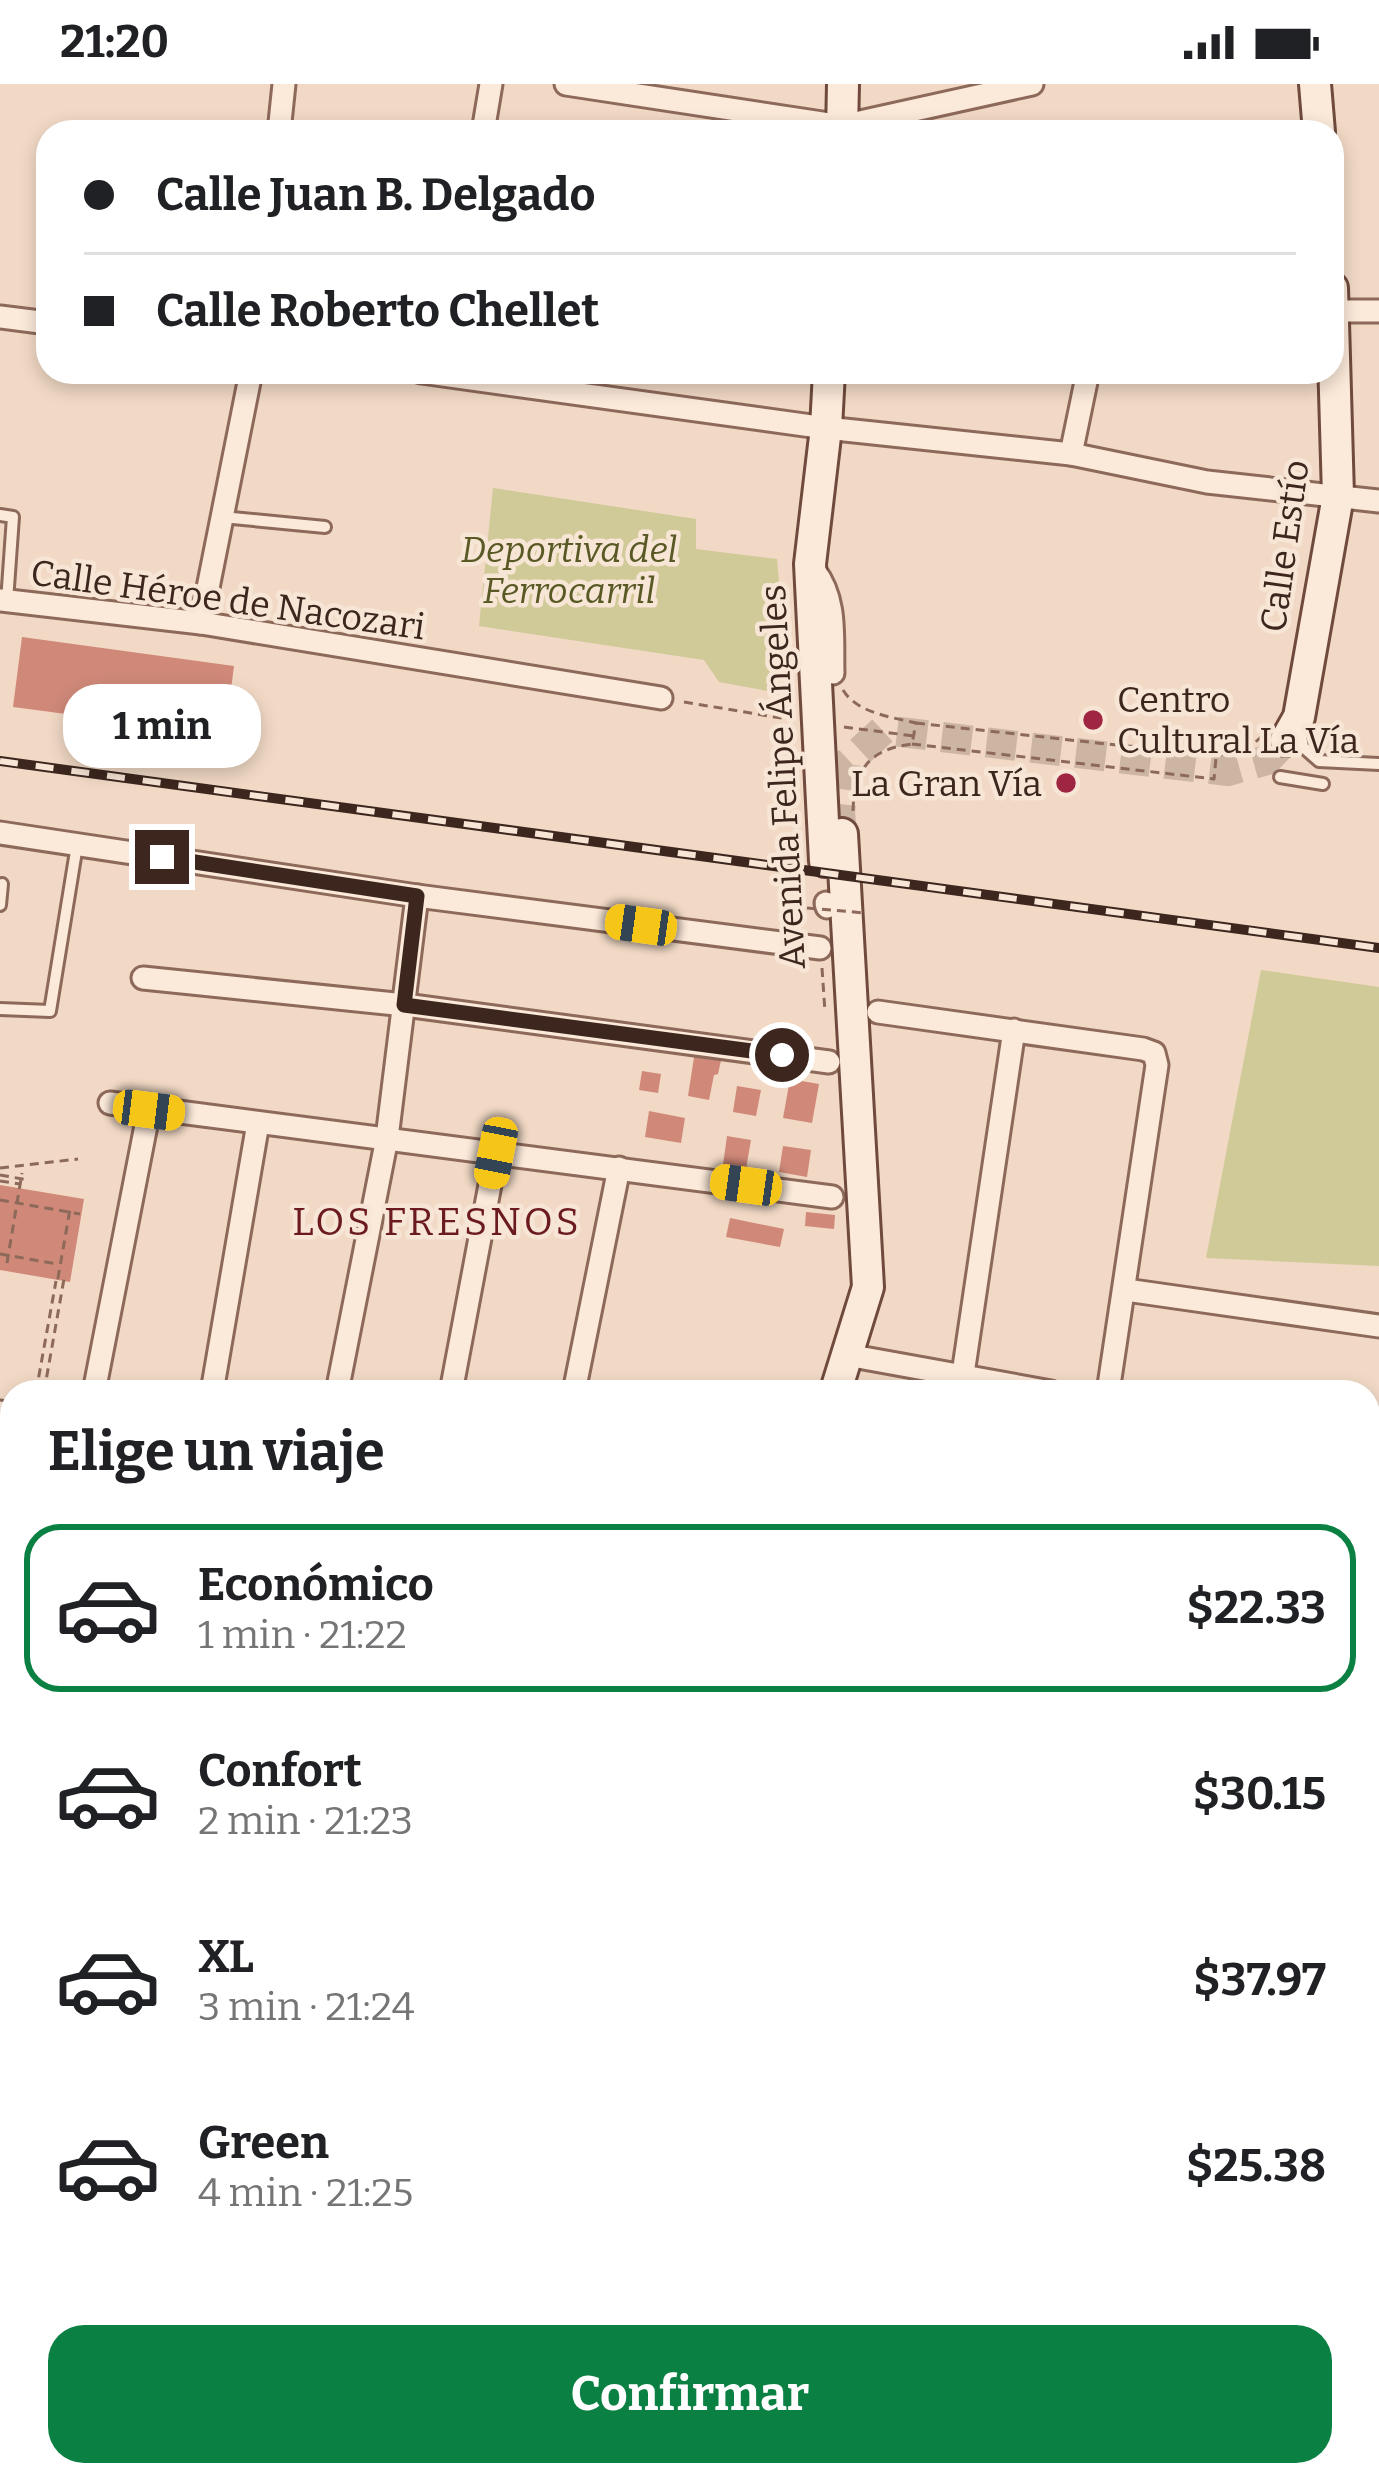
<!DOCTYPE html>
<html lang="es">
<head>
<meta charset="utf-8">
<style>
	:root { --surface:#fff; --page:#f2f2f2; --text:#202124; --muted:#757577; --line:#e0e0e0; --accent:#0b8043 }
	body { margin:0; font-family:Bitter,serif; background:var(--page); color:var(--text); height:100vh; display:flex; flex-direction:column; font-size:45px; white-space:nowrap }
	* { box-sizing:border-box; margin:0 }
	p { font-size:39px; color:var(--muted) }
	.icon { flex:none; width:66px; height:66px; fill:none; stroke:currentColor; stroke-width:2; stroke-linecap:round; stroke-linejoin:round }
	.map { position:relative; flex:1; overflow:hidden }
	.side { position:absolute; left:0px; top:1296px; width:1380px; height:1107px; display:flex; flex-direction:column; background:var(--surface); border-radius:36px 36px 0 0; box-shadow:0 6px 18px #0003 }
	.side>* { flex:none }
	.banner { position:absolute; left:36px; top:36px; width:1308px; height:264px; border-radius:36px; box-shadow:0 6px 18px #0003; display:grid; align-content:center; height:264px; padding:0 48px; background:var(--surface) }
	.end { position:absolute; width:54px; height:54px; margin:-27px; border:15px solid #3c261e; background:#fff; box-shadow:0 0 0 6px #fff }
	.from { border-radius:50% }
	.bubble { position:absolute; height:84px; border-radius:36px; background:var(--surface); box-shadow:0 6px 18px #0003; font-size:39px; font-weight:700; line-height:84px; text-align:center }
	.car { position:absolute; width:36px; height:72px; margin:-36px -18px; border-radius:15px; box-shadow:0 0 9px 3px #0007; background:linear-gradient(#f5c518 24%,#345 0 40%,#f5c518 0 76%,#345 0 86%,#f5c518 0) }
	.banner b { display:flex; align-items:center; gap:42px; height:114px; font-size:45px }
	.banner b+b { border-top:3px solid var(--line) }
	.banner i { width:30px; height:30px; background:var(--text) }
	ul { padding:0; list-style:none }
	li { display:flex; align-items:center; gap:36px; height:168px; margin:0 24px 18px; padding:0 24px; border:6px solid transparent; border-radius:36px }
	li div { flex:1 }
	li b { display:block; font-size:45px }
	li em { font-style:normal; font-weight:700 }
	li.current { border-color:var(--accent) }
	li>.icon { width:108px; height:108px; stroke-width:1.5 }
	h2 { padding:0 48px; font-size:54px; line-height:144px }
	.cta { display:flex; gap:24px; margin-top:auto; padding:24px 48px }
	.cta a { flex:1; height:138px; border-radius:36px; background:var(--accent); color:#fff; font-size:48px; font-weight:700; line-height:138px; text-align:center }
	.status { display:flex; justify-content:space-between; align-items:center; height:84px; padding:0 60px; background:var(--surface); direction:ltr }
	.status svg { height:33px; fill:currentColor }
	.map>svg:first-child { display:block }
</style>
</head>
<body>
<div class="status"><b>21:20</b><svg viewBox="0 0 49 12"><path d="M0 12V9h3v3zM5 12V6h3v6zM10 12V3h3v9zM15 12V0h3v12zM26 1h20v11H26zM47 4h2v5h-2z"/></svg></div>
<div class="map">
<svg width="1379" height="2402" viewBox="0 0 1379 2402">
	<rect width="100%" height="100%" fill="#f1d9c5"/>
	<g fill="#d0c998">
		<path d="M493,404l203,31v30l81,10 12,136 -70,-13 -15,-22 -225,-34z"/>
		<path d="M1261,886l118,17v279l-173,-8z"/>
	</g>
	<g fill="#d08979">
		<path d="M22,553l212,29 -9,69 -212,-28z"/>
		<path d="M695,967l27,5 -4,18 -4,1 -5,25 -21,-4z"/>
		<path d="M642,987l19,3 -3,19 -19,-3z"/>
		<path d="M790,995l29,5 -7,39 -29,-5z"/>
		<path d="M737,1002l24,4 -5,26 -23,-4z"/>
		<path d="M649,1027l36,7 -4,25 -36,-6z"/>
		<path d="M727,1052l24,4 -5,29 -23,-4z"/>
		<path d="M783,1062l28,4 -4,27 -28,-5z"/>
		<path d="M0,1101l84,14 -14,83 -70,-12z"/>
		<path d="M806,1128l29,3 -1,14 -29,-3z"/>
		<path d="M730,1134l54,11 -4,18 -54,-10z"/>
		<path d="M642,2391l48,8 1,-8h16l-2,11h-65z"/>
	</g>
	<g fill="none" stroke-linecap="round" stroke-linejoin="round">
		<path stroke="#cdb5a4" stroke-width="30" stroke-dasharray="30 15" stroke-linecap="butt" d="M842,750l-2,-22 6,-48 37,-34 345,41 39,-11 19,-20"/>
		<g stroke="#8d695a" stroke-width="16">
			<g id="lane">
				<path d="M0,431l13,2 -6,84"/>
				<path d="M222,433l103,10"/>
				<path d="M1300,646l3,17 16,14 60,3"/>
				<path d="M1280,693l43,7"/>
				<path d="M0,821l2,-21"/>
				<path d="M0,925l50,2 27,-166"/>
			</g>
		</g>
		<g stroke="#8d695a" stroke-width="27">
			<g id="street">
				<path d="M566,0l276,42 190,-42"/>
				<path d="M279,48l5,-48"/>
				<path d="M483,48l8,-48"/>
				<path d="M1334,227h45"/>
				<path d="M0,233l48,6"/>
				<path d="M421,288l405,56 245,26 136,28 172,19"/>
				<path d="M1071,370l17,-82"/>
				<path d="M814,486c23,30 18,66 19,103"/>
				<path d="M0,516l201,23 460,75"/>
				<path d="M201,539l50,-251"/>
				<path d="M0,749l417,63 403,52"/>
				<path d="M826,819l1,4"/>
				<path d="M143,894l262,27 424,57"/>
				<path d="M878,928l265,37 11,4 3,12 -49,327"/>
				<path d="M110,1019l722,94"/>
				<path d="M1126,1206l253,36"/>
				<path d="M847,1271l204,37"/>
				<path d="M963,1290l51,-344"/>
				<path d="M94,1308l55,-282"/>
				<path d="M212,1308l46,-269"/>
				<path d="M337,1308l50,-254 30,-242"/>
				<path d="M451,1308l45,-239"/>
				<path d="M574,1308l45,-224"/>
				<path d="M0,1328l12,8"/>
				<path d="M1368,1366l11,2"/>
				<path d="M1368,1479l11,3"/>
				<path d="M0,1831l12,1"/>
				<path d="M1368,2065l11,1"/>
				<path d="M808,2391l63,11"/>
				<path d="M347,2402v-11"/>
			</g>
		</g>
		<g stroke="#6f4a3d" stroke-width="36">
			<g id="secondary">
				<path d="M1315,0l4,48"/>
				<path d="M842,48l1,-48"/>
				<path d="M1286,656l13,-23 39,-221 -6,-208"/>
				<path d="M825,777l-15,-297 16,-136 3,-56"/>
				<path d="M837,1303l31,-100 -26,-453"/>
				<path d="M0,1476l12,3"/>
				<path d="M1368,1607l11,2"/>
				<path d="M0,2128l12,1"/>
				<path d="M1368,2301l11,2"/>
				<path d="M622,2402l2,-11"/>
			</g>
		</g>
		<g stroke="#8d695a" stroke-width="3" stroke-dasharray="9 6" stroke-linecap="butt">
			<path d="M843,606c14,23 48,27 73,33l-4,21c-42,5 -58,25 -59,67"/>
			<path d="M684,618l109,18"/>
			<path d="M916,639l300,33 33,-8 12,-11"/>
			<path d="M844,643l70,9"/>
			<path d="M912,660l302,35 2,-21"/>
			<path d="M822,884l3,44"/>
			<path d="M0,1084l78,-9"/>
			<path d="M0,1091l28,5"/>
			<path d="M0,1097l20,3"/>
			<path d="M0,1116l80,14"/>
			<path d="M0,1170l57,10"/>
			<path d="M7,1179l15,-90"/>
			<path d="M36,1308l20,-111"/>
			<path d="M44,1308l20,-113 -6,-1 12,-69"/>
		</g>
		<use href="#lane" stroke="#fbe9d9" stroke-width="10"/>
		<use href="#street" stroke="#fbe9d9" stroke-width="21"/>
		<use href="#secondary" stroke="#fbe9d9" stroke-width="30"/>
		<g stroke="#3c261e" stroke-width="10">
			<path id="rail" d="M0,677l1379,187"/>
		</g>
		<use href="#rail" stroke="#f7e5d5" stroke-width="6" stroke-dasharray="18" stroke-linecap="butt"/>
		<path stroke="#8d695a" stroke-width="3" stroke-dasharray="9 6" stroke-linecap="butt" d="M807,824l58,5"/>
	</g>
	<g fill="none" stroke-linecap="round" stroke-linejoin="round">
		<path stroke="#3c261e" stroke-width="15" d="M162,773l255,39 -13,109 378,50"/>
	</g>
	<g fill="#9f2643" stroke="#f7e5d5" stroke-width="4.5">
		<circle cx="1093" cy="636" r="12"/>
		<circle cx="1066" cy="699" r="12"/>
	</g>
	<g text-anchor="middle" stroke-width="9" stroke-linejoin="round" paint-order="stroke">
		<g font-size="36" fill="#3c261e" stroke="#f7e5d5">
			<text transform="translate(1284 462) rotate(-82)" y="13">Calle Estío</text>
			<text transform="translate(228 515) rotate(8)" y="13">Calle Héroe de Nacozari</text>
			<text transform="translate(782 693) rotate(-93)" y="13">Avenida Felipe Ángeles</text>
		</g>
		<g font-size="36" font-style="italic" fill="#585924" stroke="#f7e5d5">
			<text x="569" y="478">Deportiva del<tspan x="569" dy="41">Ferrocarril</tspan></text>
		</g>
		<g font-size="36" fill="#3c261e" stroke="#f7e5d5" text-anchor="start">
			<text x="1117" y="628">Centro<tspan x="1117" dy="41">Cultural La Vía</tspan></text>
			<text x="1042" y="712" text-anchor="end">La Gran Vía</text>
		</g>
		<g font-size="39" letter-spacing="3" fill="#6b1b1d" stroke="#f7e5d5">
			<text x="437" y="1151">LOS FRESNOS</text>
		</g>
	</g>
</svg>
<i class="end from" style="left:782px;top:971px"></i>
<i class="end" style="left:162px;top:773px"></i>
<div class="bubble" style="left:63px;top:600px;width:198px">1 min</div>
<i class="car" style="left:641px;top:841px;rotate:278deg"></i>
<i class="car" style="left:149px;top:1026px;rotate:97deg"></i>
<i class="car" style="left:496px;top:1069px;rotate:191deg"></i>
<i class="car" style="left:746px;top:1101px;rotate:278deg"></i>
<div class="banner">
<b><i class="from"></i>Calle Juan B. Delgado</b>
<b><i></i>Calle Roberto Chellet</b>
</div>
<section class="side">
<h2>Elige un viaje</h2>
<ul>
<li class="current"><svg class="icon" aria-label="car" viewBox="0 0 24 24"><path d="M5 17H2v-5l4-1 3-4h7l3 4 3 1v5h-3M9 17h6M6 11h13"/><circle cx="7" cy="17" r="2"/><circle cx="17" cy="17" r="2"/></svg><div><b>Económico</b><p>1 min · 21:22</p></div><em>$22.33</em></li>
<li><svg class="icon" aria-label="car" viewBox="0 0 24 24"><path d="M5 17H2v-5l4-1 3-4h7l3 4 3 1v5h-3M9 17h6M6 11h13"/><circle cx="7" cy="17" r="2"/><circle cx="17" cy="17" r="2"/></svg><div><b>Confort</b><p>2 min · 21:23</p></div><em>$30.15</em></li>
<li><svg class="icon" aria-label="car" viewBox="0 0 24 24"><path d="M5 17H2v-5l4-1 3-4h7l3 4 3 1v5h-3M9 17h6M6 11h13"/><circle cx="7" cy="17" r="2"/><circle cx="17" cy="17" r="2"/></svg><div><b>XL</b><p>3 min · 21:24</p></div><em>$37.97</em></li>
<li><svg class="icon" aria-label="car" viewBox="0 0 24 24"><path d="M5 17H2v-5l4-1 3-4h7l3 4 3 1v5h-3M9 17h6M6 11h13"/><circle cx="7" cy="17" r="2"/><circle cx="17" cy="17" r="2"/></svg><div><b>Green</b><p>4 min · 21:25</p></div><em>$25.38</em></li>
</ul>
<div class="cta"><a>Confirmar</a></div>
</section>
</div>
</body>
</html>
